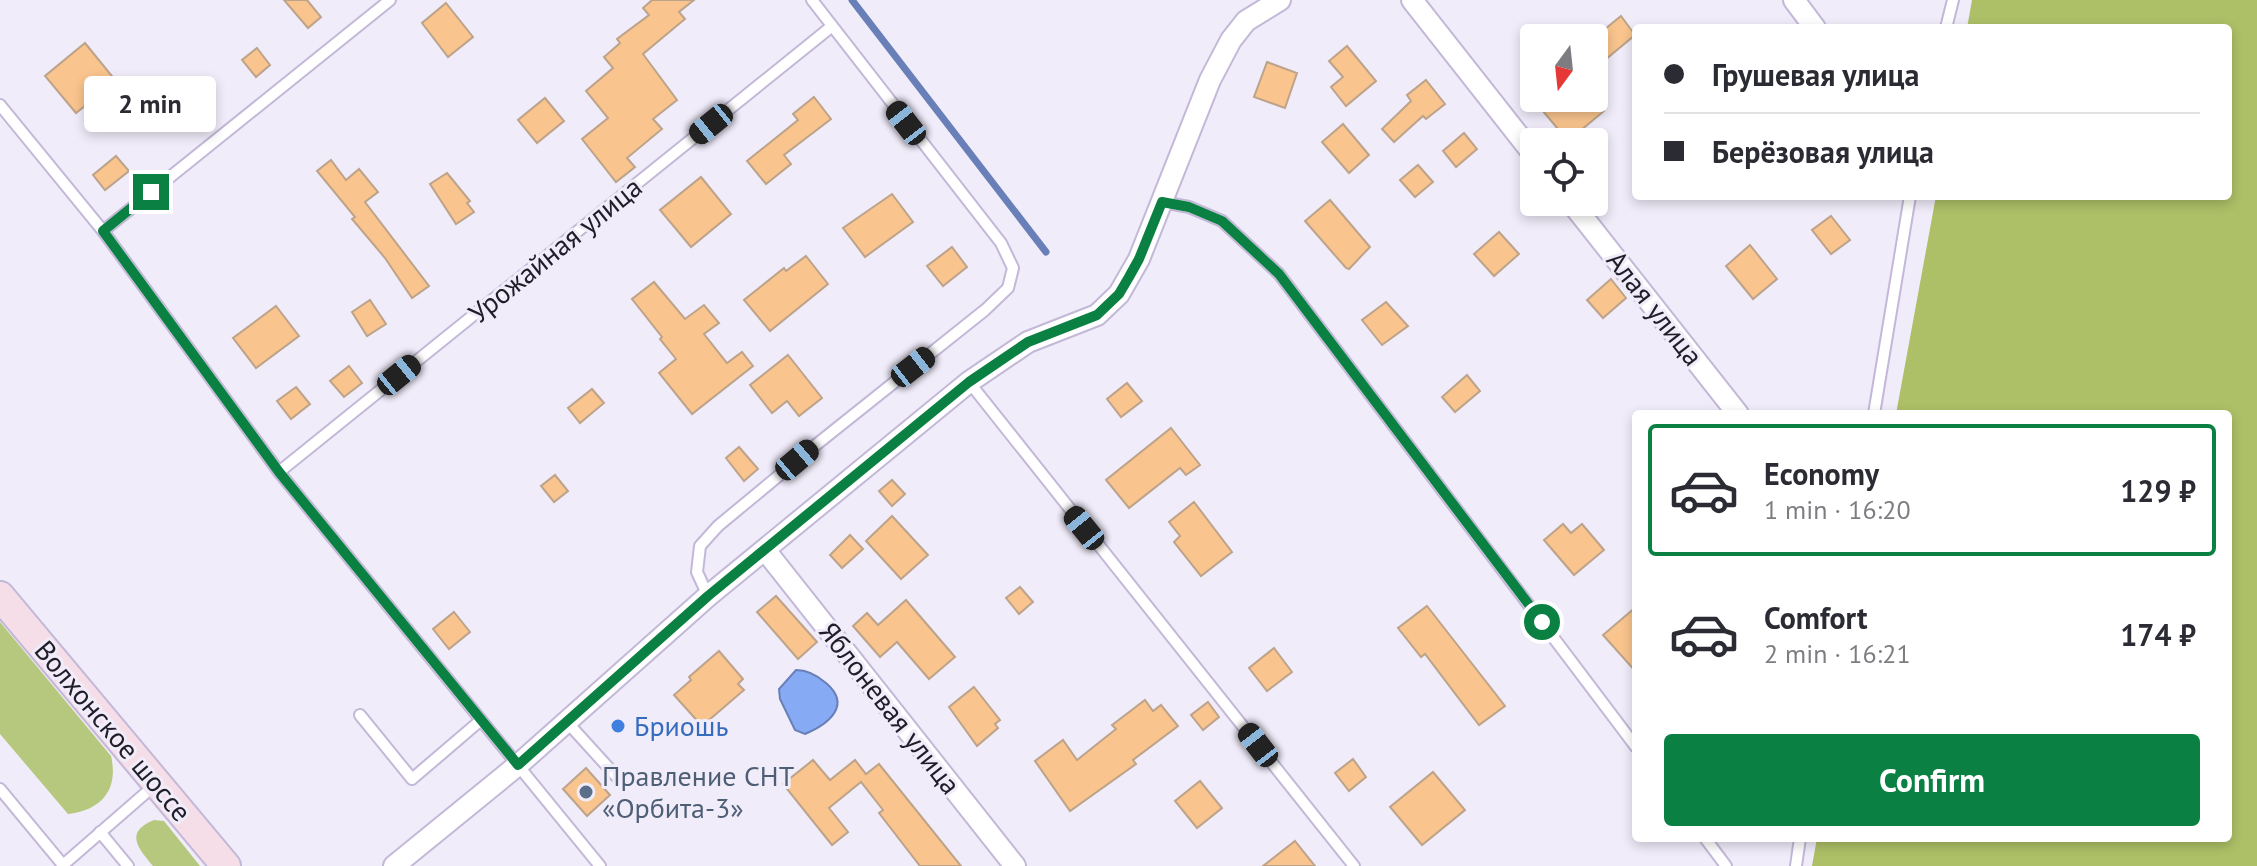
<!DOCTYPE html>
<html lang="en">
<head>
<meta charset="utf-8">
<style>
	:root { --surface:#fff; --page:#f7f7f7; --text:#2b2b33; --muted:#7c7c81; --line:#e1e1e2; --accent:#0b8043 }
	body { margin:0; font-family:"PT Sans",sans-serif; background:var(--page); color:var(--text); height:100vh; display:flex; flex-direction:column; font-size:30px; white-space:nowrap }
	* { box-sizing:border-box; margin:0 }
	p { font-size:26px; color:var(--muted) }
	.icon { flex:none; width:44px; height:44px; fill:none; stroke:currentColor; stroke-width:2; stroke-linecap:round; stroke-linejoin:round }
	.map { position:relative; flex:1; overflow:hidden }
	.side { position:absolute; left:1632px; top:410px; width:600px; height:432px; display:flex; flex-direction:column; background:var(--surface); border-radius:8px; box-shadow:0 4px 12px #0003 }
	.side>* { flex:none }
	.top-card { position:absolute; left:1632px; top:24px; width:600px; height:176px; border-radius:8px; box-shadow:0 4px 12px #0003; display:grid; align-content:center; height:176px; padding:0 32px; background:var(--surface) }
	.needle { width:52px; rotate:195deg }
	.controls { position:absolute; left:1520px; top:24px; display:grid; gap:16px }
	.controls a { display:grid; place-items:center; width:88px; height:88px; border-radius:8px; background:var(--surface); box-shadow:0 4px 12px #0003; font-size:40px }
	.end { position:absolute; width:36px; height:36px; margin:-18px; border:10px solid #0b8043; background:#fff; box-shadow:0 0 0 4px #fff }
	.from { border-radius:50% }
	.bubble { position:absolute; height:56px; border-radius:8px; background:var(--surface); box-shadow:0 4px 12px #0003; font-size:26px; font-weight:700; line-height:56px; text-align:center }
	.car { position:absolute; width:24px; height:48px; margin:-24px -12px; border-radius:10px; box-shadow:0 0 6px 2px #0007; background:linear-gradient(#222 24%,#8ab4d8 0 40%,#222 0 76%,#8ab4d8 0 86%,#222 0) }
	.top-card b { display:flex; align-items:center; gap:28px; height:76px; font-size:30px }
	.top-card b+b { border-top:2px solid var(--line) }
	.top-card i { width:20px; height:20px; background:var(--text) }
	ul { padding:14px 0 0; list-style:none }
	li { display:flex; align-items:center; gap:24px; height:132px; margin:0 16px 12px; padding:0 16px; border:4px solid transparent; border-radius:8px }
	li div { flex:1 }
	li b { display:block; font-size:30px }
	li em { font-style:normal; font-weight:700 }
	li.active { border-color:var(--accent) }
	li>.icon { width:72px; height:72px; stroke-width:1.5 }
	.cta { display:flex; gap:16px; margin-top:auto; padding:16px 32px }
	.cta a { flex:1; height:92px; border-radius:8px; background:var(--accent); color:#fff; font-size:32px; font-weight:700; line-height:92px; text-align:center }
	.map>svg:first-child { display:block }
</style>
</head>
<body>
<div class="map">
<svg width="2257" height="866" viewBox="0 0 2257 866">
	<rect width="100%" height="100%" fill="#f0ecfa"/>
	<g fill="#b6c77e">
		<path d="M0,622l111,134c8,34 -10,54 -43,58l-68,-80z"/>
		<path d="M154,820l10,1 36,45h-47c-15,-18 -29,-34 1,-46z"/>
	</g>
	<path fill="#adc067" d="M1972,0h285v866h-445l5,-28h411v-424h-332l40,-218h292v-168h-261z"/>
	<path fill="#87aaf5" stroke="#687fb8" stroke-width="2" d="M796,670c11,0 22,6 30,13 26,22 3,41 -21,51l-10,-4 -15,-31 -1,-10z"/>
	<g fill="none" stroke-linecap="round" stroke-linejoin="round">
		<path stroke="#687fb8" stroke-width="7" d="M852,0l194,252"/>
	</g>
	<g fill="#f9c48d" stroke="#bda38a" stroke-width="2">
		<path d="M284,0h23l14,17 -13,11z"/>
		<path d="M652,0h42l-15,12 6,7 -42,35 34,46 -24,19 9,10 -35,29 8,9 -19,15 -34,-43 26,-21 -22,-27 27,-23 -9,-11 16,-14 -3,-4 32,-24 -6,-7z"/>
		<path d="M446,3l27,34 -25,20 -26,-34z"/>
		<path d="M1621,16l14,19 -41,34v-31z"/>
		<path d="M85,43l31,38 -40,32 -31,-37z"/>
		<path d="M1347,46l29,35 -30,25 -15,-19 12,-10 -14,-16z"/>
		<path d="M257,48l13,17 -14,12 -14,-17z"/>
		<path d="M1267,62l30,11 -12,35 -31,-11z"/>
		<path d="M1426,80l19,24 -19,15 -3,-3 -29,26 -12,-13 29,-28 -4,-6z"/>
		<path d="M814,97l17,22 -47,36 7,9 -25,20 -19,-23 51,-41 -5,-6z"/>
		<path d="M545,98l19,23 -27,22 -19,-23z"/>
		<path d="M1532,98h61l11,13 -36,30z"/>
		<path d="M1343,124l26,31 -20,18 -27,-31z"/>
		<path d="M1464,133l13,16 -21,18 -13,-16z"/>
		<path d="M116,156l13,15 -24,19 -12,-15z"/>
		<path d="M331,160l15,20 13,-11 19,23 -13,10 64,84 -17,12 -27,-40 -33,-39 3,-2 -38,-46z"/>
		<path d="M1418,165l15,17 -18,15 -15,-17z"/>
		<path d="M447,173l23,28 -3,2 7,9 -18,12 -26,-40z"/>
		<path d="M701,177l30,37 -40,33 -31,-37z"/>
		<path d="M892,194l21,28 -48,35 -22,-29z"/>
		<path d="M1330,200l40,47 -21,22 -3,-1 -41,-47z"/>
		<path d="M1831,216l19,24 -19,14 -19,-24z"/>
		<path d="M1499,232l20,22 -25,22 -20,-22z"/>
		<path d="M1750,245l27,34 -24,20 -27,-33z"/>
		<path d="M952,247l15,20 -24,19 -16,-20z"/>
		<path d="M806,256l22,28 -58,47 -26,-31 40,-32 2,3z"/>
		<path d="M1611,279l15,19 -23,20 -16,-18z"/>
		<path d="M654,282l31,37 19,-14 15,18 -15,11 23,29 15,-11 11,14 -61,48 -33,-41 17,-14 -16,-20 2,-2 -30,-38z"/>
		<path d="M370,300l16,24 -19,12 -15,-24z"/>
		<path d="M1386,302l22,24 -26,19 -20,-25z"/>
		<path d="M276,306l23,30 -43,32 -23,-30z"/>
		<path d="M788,355l34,43 -23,18 -12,-15 -15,12 -22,-28z"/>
		<path d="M349,366l13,17 -18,14 -14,-16z"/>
		<path d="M1467,375l13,16 -25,21 -13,-15z"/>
		<path d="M1127,383l15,18 -21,16 -14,-18z"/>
		<path d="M296,387l14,17 -19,15 -14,-18z"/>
		<path d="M592,389l12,14 -24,20 -12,-15z"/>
		<path d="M1171,428l29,37 -14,10 -6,-7 -51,40 -23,-28z"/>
		<path d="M739,447l19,22 -14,12 -18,-23z"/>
		<path d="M555,475l13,16 -14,11 -13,-16z"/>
		<path d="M892,480l13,14 -13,12 -13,-15z"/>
		<path d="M1194,502l38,50 -31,24 -27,-34 6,-6 -11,-14z"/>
		<path d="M892,516l36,39 -27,24 -35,-38z"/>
		<path d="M1563,524l8,9 11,-9 22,26 -30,25 -30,-35z"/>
		<path d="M850,535l13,14 -21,19 -12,-13z"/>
		<path d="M1020,587l13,15 -14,12 -13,-16z"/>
		<path d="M776,596l41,46 -19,17 -41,-47z"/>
		<path d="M906,600l49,57 -26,22 -32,-37 -17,15 -27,-31 14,-13 11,12z"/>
		<path d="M1427,606l78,100 -26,19 -54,-71 -4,3 -23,-29z"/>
		<path d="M1636,607v65l-33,-37z"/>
		<path d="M454,612l16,20 -21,17 -16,-20z"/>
		<path d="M1274,648l18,24 -25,19 -18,-23z"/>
		<path d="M719,651l24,28 -5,5 6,6 -42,36 -28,-31 17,-15 -2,-3z"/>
		<path d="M974,687l26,33 -5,4 3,4 -21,18 -28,-39z"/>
		<path d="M1145,700l8,11 8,-6 17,21 -45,34 3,4 -66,47 -35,-50 28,-21 14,20 39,-31 -4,-4z"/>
		<path d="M1208,702l11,15 -16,13 -12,-15z"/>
		<path d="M1353,759l13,18 -17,14 -14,-18z"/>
		<path d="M813,760l17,20 25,-20 11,14 13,-10 82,102h-41l-41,-53 4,-3 -22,-28 -32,26 19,24 -16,13 -49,-61z"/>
		<path d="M586,768l24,27 -23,21 -24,-27z"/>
		<path d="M1433,772l32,38 -43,35 -32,-38z"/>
		<path d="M1200,781l22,27 -25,20 -22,-27z"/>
		<path d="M1295,841l20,25h-52z"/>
	</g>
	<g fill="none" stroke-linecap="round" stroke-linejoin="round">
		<g stroke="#c3b8d8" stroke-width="14">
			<g id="lane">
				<path d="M1946,28l7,-28"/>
				<path d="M0,105l103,126 176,241 321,394"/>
				<path d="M1162,202l27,5 33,14 57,53 357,473"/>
				<path d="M103,231l287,-231"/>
				<path d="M969,382l385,484"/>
				<path d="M1874,414l36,-218"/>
				<path d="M279,472l552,-445"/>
				<path d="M708,596l-11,-24 3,-26 18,-20 99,-82 168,-134 23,-22 5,-20 -12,-25 -189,-243"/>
				<path d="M360,715l52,64 69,-59"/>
				<path d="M567,722l49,54"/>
				<path d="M0,789l63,76 93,-81"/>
				<path d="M100,832l28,34"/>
				<path d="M1705,838l21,28"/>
				<path d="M1796,866l4,-28"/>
			</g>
		</g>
		<g stroke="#c3b8d8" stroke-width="24">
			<g id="street">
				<path d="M1412,0l122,155"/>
				<path d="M1794,0l21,28"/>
				<path d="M1571,202l167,212"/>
				<path d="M765,550l250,316"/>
				<path d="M394,866l124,-101 190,-169 261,-214 59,-40 69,-27 22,-21 20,-35 71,-179 21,-40 15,-19 34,-21"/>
			</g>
		</g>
		<g stroke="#c3b8d8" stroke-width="32">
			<path id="secondary" d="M0,596l226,270"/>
		</g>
		<use href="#lane" stroke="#fff" stroke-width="10"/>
		<use href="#street" stroke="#fff" stroke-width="20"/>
		<use href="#secondary" stroke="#f5dee7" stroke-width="28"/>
	</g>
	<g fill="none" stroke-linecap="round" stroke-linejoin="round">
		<path stroke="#0b8043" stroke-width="10" d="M151,192l-48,39 176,241 239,293 190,-169 261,-214 59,-40 69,-27 22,-21 10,-17 10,-18 23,-57 27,5 33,14 57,53 263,348"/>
	</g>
	<circle fill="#3f7fe0" stroke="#f0ecfa" stroke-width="3" cx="618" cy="726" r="8"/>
	<circle fill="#5c6f8a" stroke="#f0ecfa" stroke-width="3" cx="586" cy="792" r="8"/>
	<g text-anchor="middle" stroke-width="6" stroke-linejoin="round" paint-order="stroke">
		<g font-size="28" fill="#201c28" stroke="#f0ecfa">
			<text transform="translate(555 250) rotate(-39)" y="10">Урожайная улица</text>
			<text transform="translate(1655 308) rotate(52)" y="10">Алая улица</text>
			<text transform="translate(890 708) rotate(52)" y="10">Яблоневая улица</text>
			<text transform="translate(113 731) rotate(50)" y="10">Волхонское шоссе</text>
		</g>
		<g font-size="28" fill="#366cbe" stroke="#f0ecfa" text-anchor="start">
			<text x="634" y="736">Бриошь</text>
		</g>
		<g font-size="28" fill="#4e5e75" stroke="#f0ecfa" text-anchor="start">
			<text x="602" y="786">Правление СНТ<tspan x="602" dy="32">«Орбита-3»</tspan></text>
		</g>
	</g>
</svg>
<div class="controls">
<a><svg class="needle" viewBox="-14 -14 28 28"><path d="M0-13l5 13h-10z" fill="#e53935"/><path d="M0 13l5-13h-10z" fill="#7c7c81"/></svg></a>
<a><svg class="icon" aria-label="locate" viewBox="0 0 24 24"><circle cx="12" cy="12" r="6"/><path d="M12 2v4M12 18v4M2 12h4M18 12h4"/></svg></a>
</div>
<i class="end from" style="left:1542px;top:622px"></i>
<i class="end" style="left:151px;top:192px"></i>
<div class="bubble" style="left:84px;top:76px;width:132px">2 min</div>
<i class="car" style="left:906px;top:123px;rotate:322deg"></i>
<i class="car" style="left:711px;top:124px;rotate:231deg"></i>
<i class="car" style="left:913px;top:367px;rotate:52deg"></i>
<i class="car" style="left:399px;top:375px;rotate:51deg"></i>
<i class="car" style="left:797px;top:460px;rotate:50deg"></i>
<i class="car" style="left:1084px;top:528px;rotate:321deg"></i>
<i class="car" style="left:1258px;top:745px;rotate:322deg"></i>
<div class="top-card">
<b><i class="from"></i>Грушевая улица</b>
<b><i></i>Берёзовая улица</b>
</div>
<section class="side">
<ul>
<li class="active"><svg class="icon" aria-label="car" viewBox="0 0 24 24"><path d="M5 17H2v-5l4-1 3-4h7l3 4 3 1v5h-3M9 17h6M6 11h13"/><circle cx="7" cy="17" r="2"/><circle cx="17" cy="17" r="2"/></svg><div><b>Economy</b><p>1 min · 16:20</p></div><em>129 ₽</em></li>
<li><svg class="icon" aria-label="car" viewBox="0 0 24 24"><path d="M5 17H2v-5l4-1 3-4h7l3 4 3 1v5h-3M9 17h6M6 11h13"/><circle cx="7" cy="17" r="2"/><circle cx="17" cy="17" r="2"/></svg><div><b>Comfort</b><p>2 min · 16:21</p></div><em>174 ₽</em></li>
</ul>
<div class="cta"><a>Confirm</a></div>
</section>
</div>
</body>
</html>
